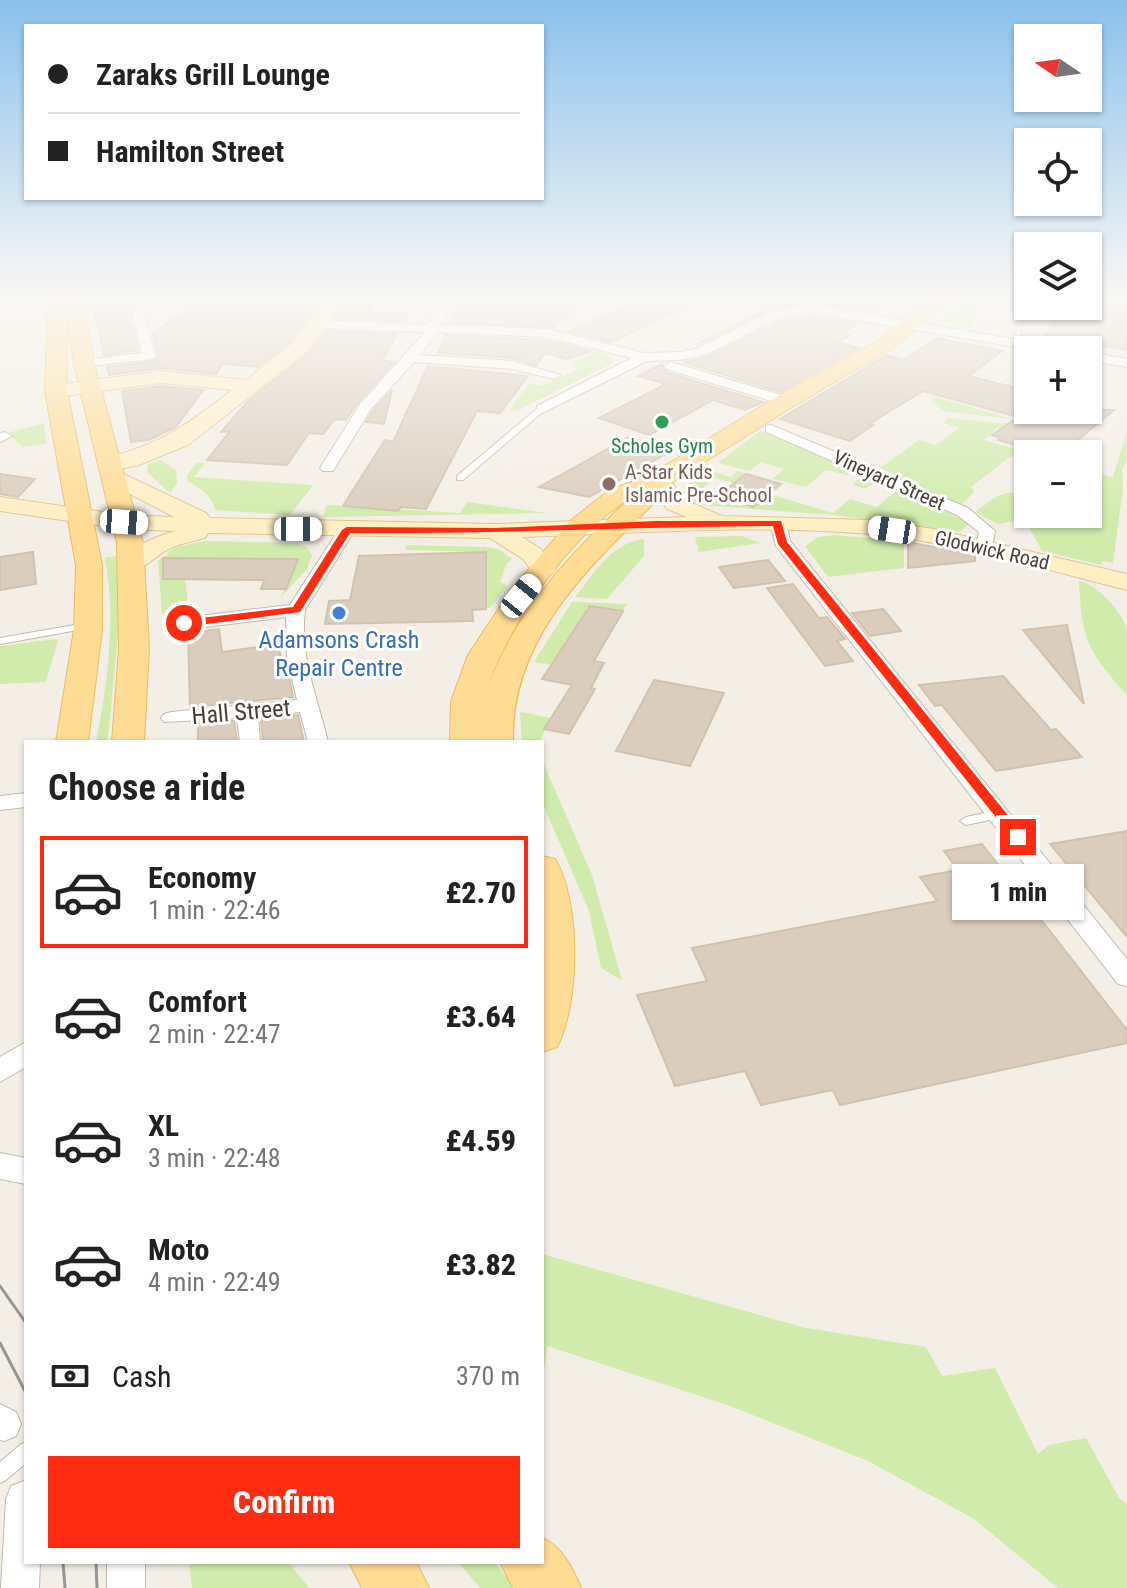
<!DOCTYPE html>
<html lang="en">
<head>
<meta charset="utf-8">
<style>
	:root { --surface:#fff; --page:#f6f6f6; --text:#222; --muted:#767676; --line:#e0e0e0; --accent:#ff2c12 }
	body { margin:0; font-family:"Roboto Condensed",sans-serif; background:var(--page); color:var(--text); height:100vh; display:flex; flex-direction:column; font-size:30px; white-space:nowrap }
	* { box-sizing:border-box; margin:0 }
	p { font-size:26px; color:var(--muted) }
	.icon { flex:none; width:44px; height:44px; fill:none; stroke:currentColor; stroke-width:2; stroke-linecap:round; stroke-linejoin:round }
	.map { position:relative; flex:1; overflow:hidden }
	.drawer { position:absolute; left:24px; top:740px; width:520px; height:824px; display:flex; flex-direction:column; background:var(--surface); border-radius:0px; box-shadow:0 2px 6px #0004 }
	.drawer>* { flex:none }
	.banner { position:absolute; left:24px; top:24px; width:520px; height:176px; border-radius:0px; box-shadow:0 2px 6px #0004; display:grid; align-content:center; height:176px; padding:0 24px; background:var(--surface) }
	.needle { width:52px; rotate:283deg }
	.fabs { position:absolute; left:1014px; top:24px; display:grid; gap:16px }
	.fabs a { display:grid; place-items:center; width:88px; height:88px; border-radius:0px; background:var(--surface); box-shadow:0 2px 6px #0004; font-size:40px }
	.end { position:absolute; width:36px; height:36px; margin:-18px; border:10px solid #ff2c12; background:#fff; box-shadow:0 0 0 4px #fff }
	.from { border-radius:50% }
	.bubble { position:absolute; height:56px; border-radius:0px; background:var(--surface); box-shadow:0 2px 6px #0004; font-size:26px; font-weight:800; line-height:56px; text-align:center }
	.car { position:absolute; width:24px; height:48px; margin:-24px -12px; border-radius:10px; box-shadow:0 0 6px 2px #0007; background:linear-gradient(#fff 24%,#345 0 40%,#fff 0 76%,#345 0 86%,#fff 0) }
	.banner b { display:flex; align-items:center; gap:28px; height:76px; font-size:30px }
	.banner b+b { border-top:2px solid var(--line) }
	.banner i { width:20px; height:20px; background:var(--text) }
	ul { padding:0; list-style:none }
	li { display:flex; align-items:center; gap:24px; height:112px; margin:0 16px 12px; padding:0 8px; border:4px solid transparent; border-radius:0px }
	li div { flex:1 }
	li b { display:block; font-size:30px }
	li em { font-style:normal; font-weight:800 }
	li.on { border-color:var(--accent) }
	li>.icon { width:72px; height:72px; stroke-width:1.5 }
	h2 { padding:0 24px; font-size:36px; line-height:96px }
	.pay { display:flex; align-items:center; gap:20px; height:88px; padding:0 24px; font-size:30px }
	.pay p { margin-inline-start:auto }
	.action { display:flex; gap:16px; margin-top:auto; padding:16px 24px }
	.action a { flex:1; height:92px; border-radius:0px; background:var(--accent); color:#fff; font-size:32px; font-weight:800; line-height:92px; text-align:center }
	.map>svg:first-child { display:block }
</style>
</head>
<body>
<div class="map">
<svg width="1127" height="1588" viewBox="0 0 1127 1588">
	<rect width="100%" height="100%" fill="#f4efe6"/>
	<g fill="#d1ebac">
		<path d="M961,300h30l-17,16 -1,12 25,5 -55,-11v-5z"/>
		<path d="M597,351l13,5 3,7 -95,47 -9,1 20,-28 12,3 40,-18 -10,-5z"/>
		<path d="M936,397l76,22 -69,-8 -12,-11z"/>
		<path d="M948,418l62,6 -13,4 -13,12 47,14h-3v7l-17,-5 -40,31 4,4 -14,14 -81,-37 39,-28 16,5 24,-17 -15,-5z"/>
		<path d="M44,423l2,21 -24,3 -14,-14z"/>
		<path d="M760,431l90,34v7l-3,3 -21,-5 -20,17 -33,-8 11,-10 -23,-7 -11,9 -32,-8z"/>
		<path d="M1127,431v28l-5,11 1,18 -10,75 -11,-2 -1,4 -59,-14 -18,-32 -26,5 -23,-12c21,-14 27,-25 53,-16v18h60v-43l25,6z"/>
		<path d="M161,460l15,10 1,13 -7,10 -23,-21 1,-8z"/>
		<path d="M197,462l8,1 -11,14 119,8 -23,30 -75,-5c-3,-15 -15,-22 -28,-29v-6z"/>
		<path d="M707,470l24,7 7,-6 8,3 -12,9 -19,-5 -16,13 54,16 16,-13 64,19 17,-14 27,8 20,-17 -24,-7 -8,6 -12,-4 5,-6 11,-3 101,47 -10,9 -126,-17 -135,-10 -11,-6 -4,-12z"/>
		<path d="M467,502l80,11 -224,4 4,-12 133,8z"/>
		<path d="M835,535l69,6v27l-76,9 -23,-31 13,-9z"/>
		<path d="M741,536l20,7 -62,9 -4,-15z"/>
		<path d="M644,539v17l-37,43 -32,-2c20,-25 36,-54 69,-58z"/>
		<path d="M205,541l92,2 9,3 6,9 -5,14 -26,28 16,-37 -112,17 3,25 -8,7 -18,5 -4,-53 18,-14z"/>
		<path d="M406,545l79,2 13,2 14,10 -5,4 -7,19 7,4 -16,21 -5,2v-57l-81,-2z"/>
		<path d="M116,556l4,57 -11,116 -2,13h-11c12,-59 20,-125 9,-184z"/>
		<path d="M1079,581c18,3 44,32 48,49 0,20 0,46 0,66 -40,-47 -45,-54 -48,-115z"/>
		<path d="M572,602l55,2 -4,7 -33,-5 -39,59 -17,-3z"/>
		<path d="M56,639l2,2 -12,41 -46,2v-38z"/>
		<path d="M520,712l31,6 -12,24h-17z"/>
		<path d="M542,760l50,115 30,105 -21,-12 -12,-57 -47,-109z"/>
		<path d="M542,1254l264,74 120,19 16,29 53,-8 43,86 11,-9 37,-7 33,60 8,6v84h-69l-84,-69 -106,-58 -138,-55 -183,-60 -5,38z"/>
		<path d="M189,1562h99l21,26h-117z"/>
		<path d="M458,1562h36l21,26h-35z"/>
	</g>
	<g fill="#dacdbe" stroke="#d2c2ad" stroke-width="2">
		<path d="M193,300h130l-33,42 -32,25 -35,-3 -7,10 -55,-6 -52,7 -2,-8 49,-6 3,-6 -6,-22 23,-17 6,1z"/>
		<path d="M461,300h121l-28,28 -103,-6z"/>
		<path d="M641,300h61l-91,42 -43,-11z"/>
		<path d="M763,300h123l-15,12 -57,-10 -41,6 -77,37 71,-36z"/>
		<path d="M1088,300h39v50l-58,-10 -28,1 23,-35h24z"/>
		<path d="M119,302h12l3,8 -4,7 8,33 -34,5 -10,-47z"/>
		<path d="M345,305h27l-3,8h39l-4,8 -69,-3z"/>
		<path d="M813,316l44,7 -15,12 6,1 -11,6 22,6 -79,44 -97,-30 25,-5 74,-37z"/>
		<path d="M325,331l72,3 -15,27 12,1 -36,40 -12,18 -11,-1 -12,15 -14,-1 -22,32 -80,-5 23,-29 -9,1 27,-31 60,-47z"/>
		<path d="M446,335l95,5 -5,5 11,-5 44,11 -25,8 -21,-6 -9,12 -24,-7 -74,-5z"/>
		<path d="M937,338l65,13 -33,25 59,15v19h86l-53,44h-16l-47,-14 3,-2 -9,-3 26,-18 -95,-26 -54,33 4,1 -23,16 -70,-22 107,-64 16,5z"/>
		<path d="M662,364l3,8 98,30 -18,8 -32,-10 -64,35 -50,-17 67,-34 -28,-8z"/>
		<path d="M428,366l100,10 -28,37 -23,-2 -51,98 -25,-2 -3,4 -55,-5 42,-66 8,2z"/>
		<path d="M161,386l42,4 -27,37 -27,13 -18,2 -9,-51z"/>
		<path d="M392,390l-8,34 -18,-2 7,-11z"/>
		<path d="M629,437l42,14 -82,46 -50,-10z"/>
		<path d="M0,474l35,5 -17,18 -18,-3z"/>
		<path d="M746,474l35,10 -28,23 -36,-11z"/>
		<path d="M908,542l67,13v6l-67,7z"/>
		<path d="M33,552l3,32 -36,6v-33z"/>
		<path d="M486,552v57l-14,1 1,11 -148,3 4,-23 21,-1 9,-44z"/>
		<path d="M163,558l135,1 -12,30h-25l3,-9 -101,-1z"/>
		<path d="M768,560l17,21 -51,7 -15,-21z"/>
		<path d="M793,584l26,34 8,-1 18,22 -8,2 16,20 -28,5 -58,-78z"/>
		<path d="M590,606l33,5 -29,50 10,2 -13,25 4,1 -26,45 -25,-5 28,-44 -30,-6z"/>
		<path d="M883,609l18,22 -31,5 -18,-23z"/>
		<path d="M1067,625l17,79 -61,-74z"/>
		<path d="M219,629l3,23 56,-8 7,34 4,-1 4,20 -103,10 -2,-74z"/>
		<path d="M1003,676l48,54 5,-1 26,28 -86,14 -54,-66 -7,1 -16,-21z"/>
		<path d="M654,680l70,13 -34,73 -74,-15z"/>
		<path d="M298,715l6,27h-41l-2,-23z"/>
		<path d="M234,721l3,21h-39v-19z"/>
		<path d="M1127,831v106l-77,-93z"/>
		<path d="M982,844l145,186v13l-287,62 -7,-15 -72,15 -16,-34 -70,15 -38,-91 70,-14 -15,-33 245,-47 -17,-24 38,-7 -14,-19z"/>
	</g>
	<g fill="none" stroke-linecap="round" stroke-linejoin="round">
		<g stroke="#c3baab" stroke-width="2">
			<g id="lane">
				<path d="M1017,331l5,1 -6,12h-4z"/>
				<path d="M539,407l7,2 -83,71h-6v-4z"/>
				<path d="M86,623l5,3 -2,2 -89,16v-6z"/>
				<path d="M1000,810l6,4 -2,3 -38,8 -6,-4 6,-4z"/>
				<path d="M26,1442v21l-20,17 -6,3v-21l20,-17z"/>
			</g>
		</g>
		<g stroke="#c3baab" stroke-width="2">
			<g id="street">
				<path d="M117,300l-42,8 -6,-4 8,-4z"/>
				<path d="M138,300h12l2,6 -7,10 11,40 -2,3 -75,8v-6l5,-1 58,-7 -9,-37 7,-10z"/>
				<path d="M440,300h12l-12,25 107,4 97,24 36,-1 18,-4 75,-37 40,-6 242,41 6,4h-27l-221,-37 -32,4 -74,37 -27,6 -33,1 -105,52 -5,-1v-6l95,-48 -85,-21 -110,-5 -17,23 92,6 49,14 -7,4 -42,-10 -98,-7 -43,47 -38,62h-10l-3,-3 40,-64 65,-72 -106,-4 -6,-4 6,-4 109,5z"/>
				<path d="M1088,352l39,7v8l-39,-7z"/>
				<path d="M671,362l120,36 2,3 -12,3 -115,-35 -2,-3z"/>
				<path d="M771,425l197,83 27,23 -3,17 -8,5 -6,-1 -2,-4 3,-16 -22,-17 -191,-83v-6z"/>
				<path d="M5,432l7,4 -12,6v-9z"/>
				<path d="M778,518l8,5 4,18 337,418v27l-9,-2 -342,-438 -6,-23z"/>
				<path d="M347,525l8,5 -50,80c-6,46 13,89 23,132h-20l-8,-30 -42,4 2,26h-20l-3,-24 -73,4 -3,-4 3,-4 7,-2 126,-12 -10,-43 -1,-40 -112,14 -9,-6 9,-6 116,-14 51,-79z"/>
				<path d="M26,793v14l-26,3v-14z"/>
				<path d="M26,1042v25l-26,15v-25z"/>
				<path d="M0,1153l26,5v26l-26,-5z"/>
				<path d="M0,1404l16,8 5,12 -5,12 -12,5 -4,-1z"/>
				<path d="M24,1481l2,81h14l-1,26h-38l5,-89 5,-13z"/>
				<rect x="107" y="1562" width="38" height="26"/>
			</g>
		</g>
		<g stroke="#dbc594" stroke-width="2">
			<g id="secondary">
				<path d="M327,300h18l-39,52 -118,93 -49,20 -29,6 -11,-7 3,-5c60,-15 82,-32 130,-69l-71,-7 -105,14 -10,-6 10,-6 105,-14 85,9 46,-36z"/>
				<path d="M115,470l91,43 4,5 285,6 192,-7 -20,-8 -19,-29 3,-5h16l16,24 39,17 148,4 64,9 193,45v16c-84,-21 -170,-48 -257,-56 -115,-10 -232,-1 -348,3l19,12 15,20 -4,5h-18l-11,-15 -33,-21 -282,-5 -3,5c-11,3 -23,5 -34,10 -17,7 -27,26 -48,20l-4,-5c14,-18 36,-26 56,-32l-51,-2 -124,-18v-14l124,18 50,2 -67,-35 -3,-5 3,-5z"/>
			</g>
		</g>
		<g stroke="#ecbb5c" stroke-width="2">
			<g id="primary">
				<path d="M48,300h35l11,64 49,179 6,106 -5,93h-32l7,-93 -2,-106 -43,-179 -8,-54 1,81 35,174v65l-14,112h-32l18,-112 2,-65 -31,-174z"/>
				<path d="M928,300h21l-56,48 -99,58 -126,79 -14,5 5,6 -3,5c-69,68 -145,137 -143,241h-63l1,-41 17,-46 43,-65 58,-68 39,-31 42,-16 128,-79 101,-56zM628,500c-59,55 -113,112 -141,189 20,-63 84,-155 141,-189z"/>
				<path d="M542,856l13,3c26,43 25,144 2,188l-15,5z"/>
				<path d="M542,1538c20,8 31,31 39,50h-68l-13,-26h42z"/>
				<path d="M349,1562h67l13,26h-67z"/>
			</g>
		</g>
		<use href="#lane" fill="#fff" fill-rule="evenodd"/>
		<use href="#street" fill="#fff" fill-rule="evenodd"/>
		<use href="#secondary" fill="#ffefc5" fill-rule="evenodd"/>
		<use href="#primary" fill="#ffdc94" fill-rule="evenodd"/>
		<g stroke="#969696" stroke-width="3">
			<path d="M0,1286l26,37"/>
			<path d="M0,1343l26,50"/>
			<path d="M63,1562l2,26"/>
			<path d="M96,1562l1,26"/>
		</g>
	</g>
	<linearGradient id="sky" x2="0" y2="1"><stop stop-color="#8ac1ed"/><stop offset="0.57" stop-color="#faf8f4"/><stop offset="1" stop-color="#faf8f4" stop-opacity="0"/></linearGradient>
	<rect width="1127" height="522" fill="url(#sky)"/>
	<path fill="#ff2c12" d="M656,521h125l6,21 236,292v6h-9l-236,-296 -5,-18c-141,1 -282,8 -423,7l-50,79 -116,15 -6,-4 6,-3 109,-13 49,-77 5,-3 148,1z"/>
	<circle fill="#2e9e5b" stroke="#fff" stroke-width="3" cx="662" cy="422" r="8"/>
	<circle fill="#8d6e63" stroke="#fff" stroke-width="3" cx="609" cy="484" r="8"/>
	<circle fill="#3f7fe0" stroke="#fff" stroke-width="3" cx="339" cy="613" r="8"/>
	<g text-anchor="middle" stroke-width="6" stroke-linejoin="round" paint-order="stroke">
		<g font-size="20" fill="#27864d" stroke="#fff">
			<text x="662" y="453">Scholes Gym</text>
		</g>
		<g font-size="20" fill="#785e54" stroke="#fff" text-anchor="start">
			<text x="625" y="479">A-Star Kids<tspan x="625" dy="23">Islamic Pre-School</tspan></text>
		</g>
		<g font-size="20" fill="#483f35" stroke="#fff">
			<text transform="translate(889 480) rotate(24)" y="7">Vineyard Street</text>
			<text transform="translate(992 550) rotate(13)" y="7">Glodwick Road</text>
		</g>
		<g font-size="24" fill="#366cbe" stroke="#fff">
			<text x="339" y="648">Adamsons Crash<tspan x="339" dy="28">Repair Centre</tspan></text>
		</g>
		<g font-size="24" fill="#483f35" stroke="#fff">
			<text transform="translate(241 712) rotate(-5)" y="8">Hall Street</text>
		</g>
	</g>
</svg>
<div class="fabs">
<a><svg class="needle" viewBox="-14 -14 28 28"><path d="M0-13l5 13h-10z" fill="#e53935"/><path d="M0 13l5-13h-10z" fill="#767676"/></svg></a>
<a><svg class="icon" aria-label="locate" viewBox="0 0 24 24"><circle cx="12" cy="12" r="6"/><path d="M12 2v4M12 18v4M2 12h4M18 12h4"/></svg></a>
<a><svg class="icon" aria-label="layers" viewBox="0 0 24 24"><path d="M12 4l9 5-9 5-9-5zM3 14l9 5 9-5"/></svg></a>
<a>+</a>
<a>−</a>
</div>
<i class="end from" style="left:184px;top:623px"></i>
<i class="end" style="left:1018px;top:837px"></i>
<div class="bubble" style="left:952px;top:864px;width:132px">1 min</div>
<i class="car" style="left:124px;top:522px;rotate:94deg"></i>
<i class="car" style="left:298px;top:529px;rotate:90deg"></i>
<i class="car" style="left:892px;top:530px;rotate:279deg"></i>
<i class="car" style="left:521px;top:596px;rotate:39deg"></i>
<div class="banner">
<b><i class="from"></i>Zaraks Grill Lounge</b>
<b><i></i>Hamilton Street</b>
</div>
<section class="drawer">
<h2>Choose a ride</h2>
<ul>
<li class="on"><svg class="icon" aria-label="car" viewBox="0 0 24 24"><path d="M5 17H2v-5l4-1 3-4h7l3 4 3 1v5h-3M9 17h6M6 11h13"/><circle cx="7" cy="17" r="2"/><circle cx="17" cy="17" r="2"/></svg><div><b>Economy</b><p>1 min · 22:46</p></div><em>£2.70</em></li>
<li><svg class="icon" aria-label="car" viewBox="0 0 24 24"><path d="M5 17H2v-5l4-1 3-4h7l3 4 3 1v5h-3M9 17h6M6 11h13"/><circle cx="7" cy="17" r="2"/><circle cx="17" cy="17" r="2"/></svg><div><b>Comfort</b><p>2 min · 22:47</p></div><em>£3.64</em></li>
<li><svg class="icon" aria-label="car" viewBox="0 0 24 24"><path d="M5 17H2v-5l4-1 3-4h7l3 4 3 1v5h-3M9 17h6M6 11h13"/><circle cx="7" cy="17" r="2"/><circle cx="17" cy="17" r="2"/></svg><div><b>XL</b><p>3 min · 22:48</p></div><em>£4.59</em></li>
<li><svg class="icon" aria-label="car" viewBox="0 0 24 24"><path d="M5 17H2v-5l4-1 3-4h7l3 4 3 1v5h-3M9 17h6M6 11h13"/><circle cx="7" cy="17" r="2"/><circle cx="17" cy="17" r="2"/></svg><div><b>Moto</b><p>4 min · 22:49</p></div><em>£3.82</em></li>
</ul>
<div class="pay"><svg class="icon" aria-label="cash" viewBox="0 0 24 24"><path d="M3 7h18v10H3z"/><circle cx="12" cy="12" r="2"/></svg>Cash<p>370 m</p></div>
<div class="action"><a>Confirm</a></div>
</section>
</div>
</body>
</html>
